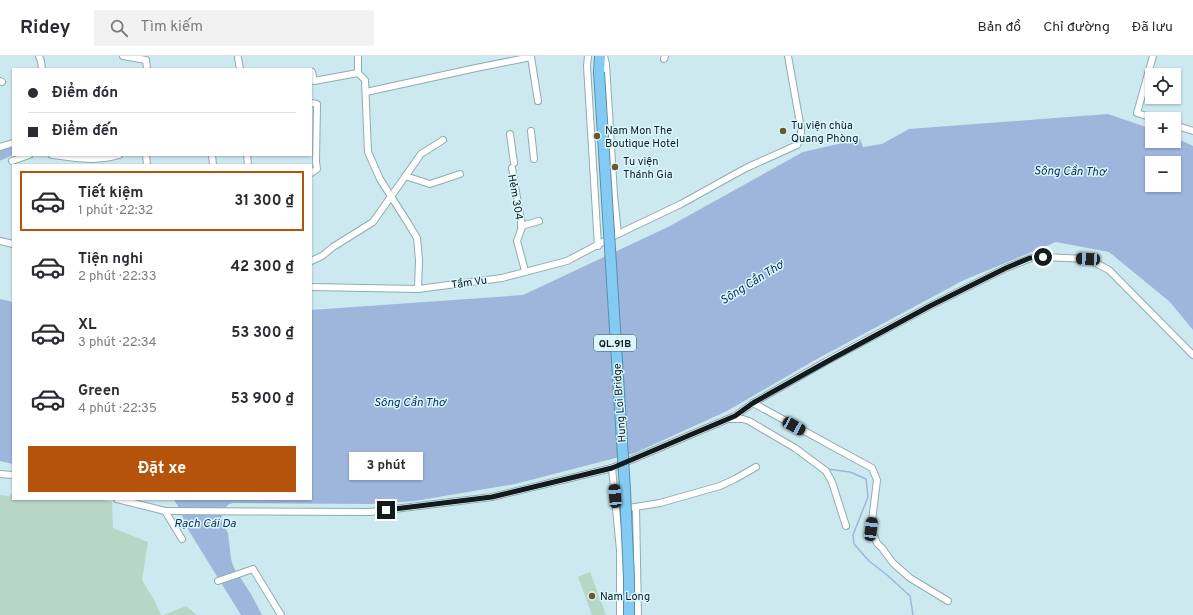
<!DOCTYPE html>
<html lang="vi">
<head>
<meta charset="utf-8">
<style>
	:root { --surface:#fff; --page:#f2f2f3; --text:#2b2b33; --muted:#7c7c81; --line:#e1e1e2; --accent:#b45309 }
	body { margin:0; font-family:Overpass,sans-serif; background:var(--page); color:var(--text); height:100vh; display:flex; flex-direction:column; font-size:15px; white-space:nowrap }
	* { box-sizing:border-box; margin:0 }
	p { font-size:13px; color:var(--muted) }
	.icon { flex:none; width:22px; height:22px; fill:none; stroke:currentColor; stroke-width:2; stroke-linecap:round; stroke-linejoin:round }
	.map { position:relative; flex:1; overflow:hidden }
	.panel { position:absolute; left:12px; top:108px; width:300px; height:336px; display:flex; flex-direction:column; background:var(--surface); border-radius:0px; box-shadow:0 1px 3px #0004 }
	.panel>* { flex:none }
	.hud { position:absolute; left:12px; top:12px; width:300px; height:88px; border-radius:0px; box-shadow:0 1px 3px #0004; display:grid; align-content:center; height:88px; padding:0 16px; background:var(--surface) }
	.fabs { position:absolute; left:1145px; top:12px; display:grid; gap:8px }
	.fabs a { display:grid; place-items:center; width:36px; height:36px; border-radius:0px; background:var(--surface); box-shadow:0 1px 3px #0004; font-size:20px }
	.end { position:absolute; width:18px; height:18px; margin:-9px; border:5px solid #121c1f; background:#fff; box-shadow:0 0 0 2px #fff }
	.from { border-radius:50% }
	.bubble { position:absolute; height:28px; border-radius:0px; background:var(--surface); box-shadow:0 1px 3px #0004; font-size:13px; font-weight:700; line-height:28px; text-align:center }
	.car { position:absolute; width:12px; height:24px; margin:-12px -6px; border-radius:5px; box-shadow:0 0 3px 1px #0007; background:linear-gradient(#222 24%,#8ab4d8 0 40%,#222 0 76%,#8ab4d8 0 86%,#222 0) }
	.hud b { display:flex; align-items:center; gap:14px; height:38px; font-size:15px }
	.hud b+b { border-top:1px solid var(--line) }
	.hud i { width:10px; height:10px; background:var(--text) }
	ul { padding:7px 0 0; list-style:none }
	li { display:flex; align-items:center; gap:12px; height:60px; margin:0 8px 6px; padding:0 8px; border:2px solid transparent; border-radius:0px }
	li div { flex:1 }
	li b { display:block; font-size:15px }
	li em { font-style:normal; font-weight:700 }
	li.active { border-color:var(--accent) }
	li>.icon { width:36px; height:36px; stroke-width:1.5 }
	.primary-button { display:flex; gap:8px; margin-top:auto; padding:8px 16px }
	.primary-button a { flex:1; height:46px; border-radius:0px; background:var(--accent); color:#fff; font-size:16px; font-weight:700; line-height:46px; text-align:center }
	header { display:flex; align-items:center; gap:24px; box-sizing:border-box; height:56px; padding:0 20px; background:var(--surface); border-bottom:1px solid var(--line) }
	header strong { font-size:19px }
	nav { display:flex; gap:22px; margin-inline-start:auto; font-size:14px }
	.search { width:280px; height:36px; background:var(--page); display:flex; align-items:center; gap:10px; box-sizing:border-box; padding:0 14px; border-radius:0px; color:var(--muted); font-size:15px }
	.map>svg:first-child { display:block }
</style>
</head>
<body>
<header>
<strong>Ridey</strong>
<div class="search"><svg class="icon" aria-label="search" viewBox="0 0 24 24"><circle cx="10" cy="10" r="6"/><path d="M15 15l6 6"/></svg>Tìm kiếm</div>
<nav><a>Bản đồ</a><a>Chỉ đường</a><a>Đã lưu</a></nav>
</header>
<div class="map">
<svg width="1193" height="559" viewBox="0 0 1193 559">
	<rect width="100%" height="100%" fill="#cce9ef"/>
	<g fill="#b7d6c6">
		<path d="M13,437v6h86l13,3 1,26 35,14 -6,38 13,22 6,13h-161v-120l9,1z"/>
		<path d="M590,516l16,43h-14l-14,-38z"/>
		<path d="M186,550l11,9h-34z"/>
	</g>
	<g fill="#9eb6dc" fill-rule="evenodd">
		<path d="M1108,58l44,15v12h22v-4l19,9v184l-23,-28 -61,-50 -53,-10 -92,38 -149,80 -88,51 -92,42 -120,31 -100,17 -44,3 -137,-1 -5,1 -6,6 -2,8 2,7 5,8 3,26 3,9 17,26 11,21h-21l-52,-84 -11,-25 -4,-6 -5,-1h142v-189l212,-15 145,-68 135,-75 57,-13 3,8 19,-3 27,-15zM1152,107h22v22h-22z"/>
		<path d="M0,243l13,3v162l-13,-3z"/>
	</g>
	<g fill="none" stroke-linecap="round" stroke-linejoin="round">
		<path stroke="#9eb6dc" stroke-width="1.5" d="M827,413l23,3 16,7 2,18 -15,38 1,9 15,17 18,14 23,21 3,19"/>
		<path stroke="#9eb6dc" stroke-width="9" d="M0,100l13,-6"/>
		<g stroke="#90acb1" stroke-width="8">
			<g id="minor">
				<path d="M39,0l2,5 1,8"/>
				<path d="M123,0l23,4 1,9"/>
				<path d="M358,0v17l7,7 3,72 12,27 28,44 9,15 2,22 -1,29"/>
				<path d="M588,0l-1,10 11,180"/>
				<path d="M604,0l2,8 8,131 4,39"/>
				<path d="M1153,0l-16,57 19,6"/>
				<path d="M238,2l2,11"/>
				<path d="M664,3l1,-3"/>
				<path d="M311,17l1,-1 2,9 44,-8"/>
				<path d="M0,25l2,1"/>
				<path d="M366,36l110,-24 55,-11 7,44"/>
				<path d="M311,47l6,1 -1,58 1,7 -6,4"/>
				<path d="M1174,69l19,6"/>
				<path d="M531,75l3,28"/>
				<path d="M510,78l4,29"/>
				<path d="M0,91l13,-4"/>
				<path d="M52,99c23,3 45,7 67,0"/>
				<path d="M146,99l1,10"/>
				<path d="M212,99l1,10"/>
				<path d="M247,99l1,10"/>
				<path d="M12,105l17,-6"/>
				<path d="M512,112l10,59 -5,14 8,30"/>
				<path d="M405,120l25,8 30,-10"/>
				<path d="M521,170l18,-5"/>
				<path d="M0,185l13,3"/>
				<path d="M311,205l11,-5 11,-9 40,-25 48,-68 22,-14"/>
				<path d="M311,231l107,2 84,-11 65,-17 51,-27 63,-30 65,-36 51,-23 4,-9v-7l-13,-73"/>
				<path d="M753,347l119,65 5,12 -6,49 6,14 5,5 11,15 17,15 38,23"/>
				<path d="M731,363h12l6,2 46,27 31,23 6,11 14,44"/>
				<path d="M612,412l8,82v65"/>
				<path d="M0,418l13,1"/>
				<path d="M117,443l48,12 17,28"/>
				<path d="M636,451l2,108"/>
				<path d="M623,453l37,-6 60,-17 15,-7 21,-12"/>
				<path d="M165,455l205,1 122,-15 120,-29 123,-52 18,-13 74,-42 103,-55 76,-38 25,-10 12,-1 45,2 21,11 84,85"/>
				<path d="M218,525l35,-12 28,46"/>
			</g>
		</g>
		<g stroke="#5c8ea9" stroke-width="12">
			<path id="highway" d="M599,16l1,-16"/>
		</g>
		<use href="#minor" stroke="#fff" stroke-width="6"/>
		<use href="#highway" stroke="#84cbf3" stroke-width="10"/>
		<g stroke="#5c8ea9" stroke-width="12" stroke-linecap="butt">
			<path id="highway-bridge" d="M599,16l26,418 4,89v36"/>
		</g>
		<use href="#highway-bridge" stroke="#84cbf3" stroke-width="10"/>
	</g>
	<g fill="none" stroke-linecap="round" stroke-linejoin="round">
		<path stroke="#121c1f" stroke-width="5" d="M386,454l106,-13 120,-29 123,-52 18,-13 75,-42 102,-55 76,-38 24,-10 13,-1"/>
	</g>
	<g fill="#695926" stroke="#d9f7fd" stroke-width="1.5">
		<circle cx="783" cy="75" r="4"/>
		<circle cx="597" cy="80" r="4"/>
		<circle cx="615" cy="111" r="4"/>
		<circle cx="592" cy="540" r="4"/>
	</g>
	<g text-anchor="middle" stroke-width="3" stroke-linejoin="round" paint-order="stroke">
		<rect fill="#d9f7fd" stroke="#4e5e62" stroke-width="1" x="594" y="279" width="42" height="16" rx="3"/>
		<g font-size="10" font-weight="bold" fill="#121c1f">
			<text x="615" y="291">QL.91B</text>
		</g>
		<g font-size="11" fill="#121c1f" stroke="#d9f7fd" text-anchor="start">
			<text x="791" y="73">Tu viện chùa<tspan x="791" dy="13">Quang Phòng</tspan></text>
			<text x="605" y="78">Nam Mon The<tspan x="605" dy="13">Boutique Hotel</tspan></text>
			<text x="623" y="109">Tu viện<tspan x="623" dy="13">Thánh Gia</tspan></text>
			<text x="600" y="544">Nam Long</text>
		</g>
		<g font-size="11" fill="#121c1f" stroke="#d9f7fd">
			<text transform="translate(516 141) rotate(80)" y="4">Hẻm 304</text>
			<text transform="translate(469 226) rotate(-8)" y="4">Tầm Vu</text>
			<text transform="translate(619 347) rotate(-94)" y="4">Hung Loi Bridge</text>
		</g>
		<g font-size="12" font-style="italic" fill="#0a2a57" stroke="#d9f7fd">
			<text transform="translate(1070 115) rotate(1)" y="4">Sông Cần Thơ</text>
			<text transform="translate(752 226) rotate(-32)" y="4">Sông Cần Thơ</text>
			<text x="410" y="350">Sông Cần Thơ</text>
			<text x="205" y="471">Rạch Cái Da</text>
		</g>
	</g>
</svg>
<div class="fabs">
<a><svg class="icon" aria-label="locate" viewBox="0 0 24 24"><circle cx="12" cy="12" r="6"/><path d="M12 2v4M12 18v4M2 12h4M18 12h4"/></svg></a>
<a>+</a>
<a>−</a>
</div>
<i class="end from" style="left:1043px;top:201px"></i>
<i class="end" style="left:386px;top:454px"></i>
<div class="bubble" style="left:349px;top:396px;width:74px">3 phút</div>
<i class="car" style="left:1088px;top:203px;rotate:273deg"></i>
<i class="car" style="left:794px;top:370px;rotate:119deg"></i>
<i class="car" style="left:615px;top:440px;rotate:355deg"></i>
<i class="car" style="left:871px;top:473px;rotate:7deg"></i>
<div class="hud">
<b><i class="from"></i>Điểm đón</b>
<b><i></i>Điểm đến</b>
</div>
<section class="panel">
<ul>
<li class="active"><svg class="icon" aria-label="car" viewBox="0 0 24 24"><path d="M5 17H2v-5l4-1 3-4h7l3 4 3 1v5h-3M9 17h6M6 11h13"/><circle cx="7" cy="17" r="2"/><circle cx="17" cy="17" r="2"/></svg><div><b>Tiết kiệm</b><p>1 phút · 22:32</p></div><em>31 300 ₫</em></li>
<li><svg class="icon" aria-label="car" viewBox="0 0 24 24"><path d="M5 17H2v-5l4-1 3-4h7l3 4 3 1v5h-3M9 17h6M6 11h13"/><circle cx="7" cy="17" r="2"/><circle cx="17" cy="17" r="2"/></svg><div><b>Tiện nghi</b><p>2 phút · 22:33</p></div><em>42 300 ₫</em></li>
<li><svg class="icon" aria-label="car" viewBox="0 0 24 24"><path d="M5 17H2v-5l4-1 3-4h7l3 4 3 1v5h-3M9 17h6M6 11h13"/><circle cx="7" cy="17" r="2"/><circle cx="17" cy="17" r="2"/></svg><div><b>XL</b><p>3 phút · 22:34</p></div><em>53 300 ₫</em></li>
<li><svg class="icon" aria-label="car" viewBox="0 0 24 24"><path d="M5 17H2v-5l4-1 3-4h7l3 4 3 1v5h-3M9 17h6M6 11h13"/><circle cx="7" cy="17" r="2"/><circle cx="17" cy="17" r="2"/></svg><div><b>Green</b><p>4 phút · 22:35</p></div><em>53 900 ₫</em></li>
</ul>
<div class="primary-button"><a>Đặt xe</a></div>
</section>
</div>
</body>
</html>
